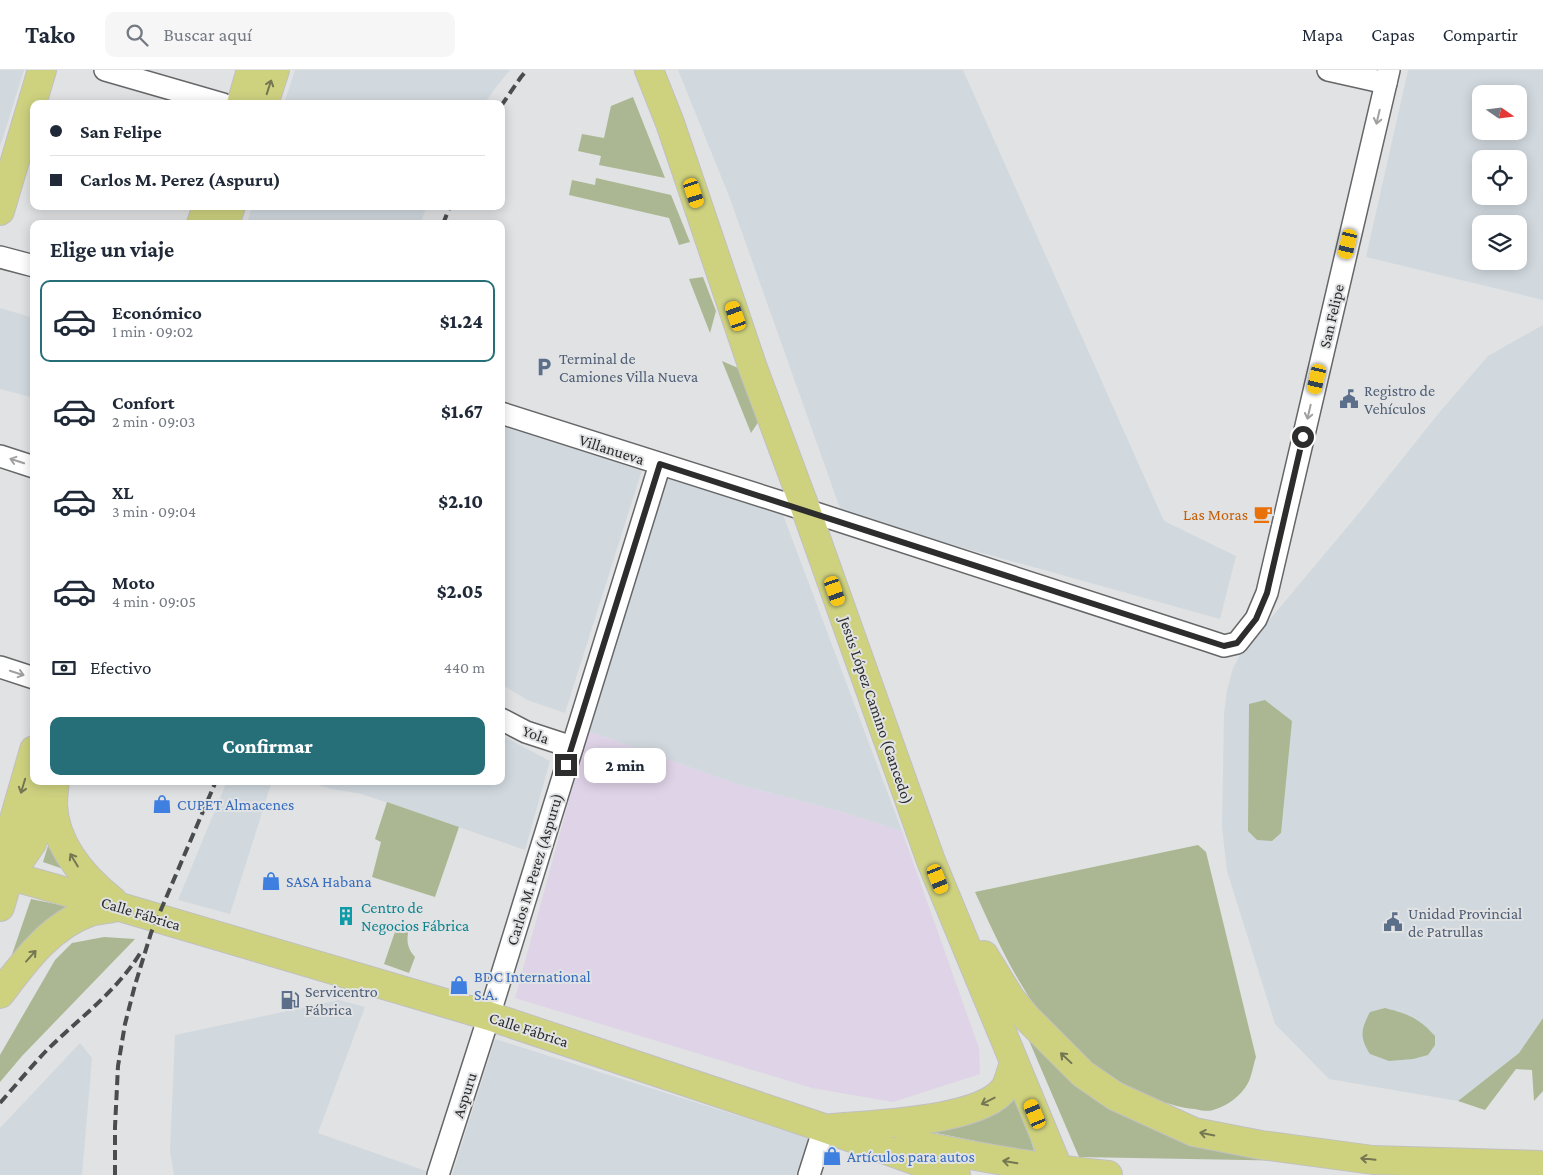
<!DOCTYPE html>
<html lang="es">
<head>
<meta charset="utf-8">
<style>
	:root { --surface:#fff; --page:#f6f6f7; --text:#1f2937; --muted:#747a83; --line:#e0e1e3; --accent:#266f79 }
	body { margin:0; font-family:"Crimson Pro",serif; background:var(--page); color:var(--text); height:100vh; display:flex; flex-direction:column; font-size:19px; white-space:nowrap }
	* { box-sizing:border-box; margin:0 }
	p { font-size:16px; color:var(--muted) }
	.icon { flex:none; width:28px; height:28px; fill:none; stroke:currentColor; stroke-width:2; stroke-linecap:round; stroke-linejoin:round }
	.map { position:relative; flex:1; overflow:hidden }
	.panel { position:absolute; left:30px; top:150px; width:475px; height:565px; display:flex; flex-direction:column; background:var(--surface); border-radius:10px; box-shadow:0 2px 12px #0003 }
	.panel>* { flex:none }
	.guide { position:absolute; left:30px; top:30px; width:475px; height:110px; border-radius:10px; box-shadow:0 2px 12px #0003; display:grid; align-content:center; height:110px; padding:0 20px; background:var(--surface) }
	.needle { width:32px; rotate:104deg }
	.tools { position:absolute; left:1472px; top:15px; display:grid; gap:10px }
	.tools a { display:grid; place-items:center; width:55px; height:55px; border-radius:10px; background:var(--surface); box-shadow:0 2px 12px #0003; font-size:25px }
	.end { position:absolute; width:22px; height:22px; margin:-11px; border:6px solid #2d2d2e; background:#fff; box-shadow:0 0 0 2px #fff }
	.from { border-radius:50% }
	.bubble { position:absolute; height:35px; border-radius:10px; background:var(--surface); box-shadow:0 2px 12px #0003; font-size:16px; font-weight:800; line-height:35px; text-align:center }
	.car { position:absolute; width:15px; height:30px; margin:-15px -8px; border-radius:6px; box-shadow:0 0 4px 1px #0007; background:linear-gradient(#f5c518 24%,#345 0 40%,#f5c518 0 76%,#345 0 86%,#f5c518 0) }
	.guide b { display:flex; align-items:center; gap:18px; height:48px; font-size:19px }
	.guide b+b { border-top:1px solid var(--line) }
	.guide i { width:12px; height:12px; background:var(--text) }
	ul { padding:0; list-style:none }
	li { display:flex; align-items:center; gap:15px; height:82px; margin:0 10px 8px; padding:0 10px; border:2px solid transparent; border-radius:10px }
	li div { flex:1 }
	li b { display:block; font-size:19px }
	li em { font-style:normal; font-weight:800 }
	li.active { border-color:var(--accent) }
	li>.icon { width:45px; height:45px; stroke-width:1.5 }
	h2 { padding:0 20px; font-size:22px; line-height:60px }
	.pay { display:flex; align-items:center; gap:12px; height:55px; padding:0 20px; font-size:19px }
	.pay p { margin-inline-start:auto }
	.action { display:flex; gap:10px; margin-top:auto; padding:10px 20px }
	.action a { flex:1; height:58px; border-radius:10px; background:var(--accent); color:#fff; font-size:20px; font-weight:800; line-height:58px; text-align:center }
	header { display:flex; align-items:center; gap:30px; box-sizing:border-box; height:70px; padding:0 25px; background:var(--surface); border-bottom:1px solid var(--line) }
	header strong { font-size:24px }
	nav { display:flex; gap:28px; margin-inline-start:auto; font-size:18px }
	.search { width:350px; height:45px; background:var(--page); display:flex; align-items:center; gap:12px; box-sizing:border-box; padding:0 18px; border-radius:10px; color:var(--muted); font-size:19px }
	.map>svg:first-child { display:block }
</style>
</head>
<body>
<header>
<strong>Tako</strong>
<div class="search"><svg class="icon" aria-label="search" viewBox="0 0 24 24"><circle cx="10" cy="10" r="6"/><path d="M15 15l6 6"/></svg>Buscar aquí</div>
<nav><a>Mapa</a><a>Capas</a><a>Compartir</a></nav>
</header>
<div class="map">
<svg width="1543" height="1105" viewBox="0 0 1543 1105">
	<rect width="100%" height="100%" fill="#e1e2e3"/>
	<path fill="#dfd3e7" d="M588,661l152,54 99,26 63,20 77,217 1,26 -87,28 -81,-14 -297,-90z"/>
	<g fill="#d1d9df" fill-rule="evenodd">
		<path d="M0,0h24l-24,77z"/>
		<path d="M295,0h215l-14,17 -12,17h-200z"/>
		<path d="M678,0h285l201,451 72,35 -16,63 -378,-105 -113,-318z"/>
		<path d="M1408,0h135v230l-177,-43zM1481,24h38v37h-38zM1481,89h38v37h-38zM1481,154h38v37h-38z"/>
		<path d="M252,136h175l-7,18h-173z"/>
		<path d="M0,238l34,10v80l-34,-9z"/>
		<path d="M1543,255v693l-24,35 -61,48 -129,-22 -54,-55 -48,-153 -5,-44 2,-113 3,-24 6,-22 7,-13 119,-142 79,-99 50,-58z"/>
		<path d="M501,356l141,44 -77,243 -38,-13 -26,-16z"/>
		<path d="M668,405l111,29 123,327 -63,-20 -99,-26 -152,-54z"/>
		<path d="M501,665l49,26 -25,89 -163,-56 -31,-5 -26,-8h196z"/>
		<path d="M227,711h45l-42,133 -52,-14z"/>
		<path d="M339,930l26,7 -47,126 108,38 -1,4h-251l-4,-24 5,-116z"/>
		<path d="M495,969l313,99 -12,37h-344z"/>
		<path d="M80,973l12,15 -10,117h-82v-47z"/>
	</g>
	<g fill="#abb792">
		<path d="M633,27l32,81 -66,-13 2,-9 -23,-5 4,-17 22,4 7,-32z"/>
		<path d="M596,108l75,17 19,47 -11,3 -10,-27 -100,-23 3,-15 23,5z"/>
		<path d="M703,207l13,34 -6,22 -21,-54z"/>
		<path d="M722,291l16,7 21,53 -8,12z"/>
		<path d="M1265,630l27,21 -11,112 -9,8 -15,-1 -9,-9 1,-127z"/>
		<path d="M387,732l72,25 -24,70 -63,-20 9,-35 -6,-3z"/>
		<path d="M51,766l21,36 -29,-10z"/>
		<path d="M1198,775l8,7 50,205c-3,8 -4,19 -8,26 -7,13 -21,23 -35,27 -6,2 -13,0 -19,-1 -47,-4 -122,-52 -150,-90 -29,-39 -49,-83 -69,-127z"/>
		<path d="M31,829l39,8 -65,68z"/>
		<path d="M397,856l12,3c-3,11 -2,19 6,28l-6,16 -25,-9z"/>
		<path d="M104,867l31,2 -113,117 -22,26v-27l55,-95 17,-17z"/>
		<path d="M1385,938c23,6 34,10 50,28v9l-7,10 -15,4 -24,2 -19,-7c-11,-17 -9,-25 0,-42z"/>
		<path d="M1543,948v73l-9,10 -2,-31 -16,-1 -31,41 -27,-9 61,-48z"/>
		<path d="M1024,959l61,59 211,73 -217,-4z"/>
		<path d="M1013,1019l22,64 -119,-24z"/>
	</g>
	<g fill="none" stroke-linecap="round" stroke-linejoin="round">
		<g stroke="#656667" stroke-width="24">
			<g id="minor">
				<path d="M105,0l118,34"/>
				<path d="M1328,0l58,13"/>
				<path d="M0,187l34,9"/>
				<path d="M501,343l305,97 403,131 15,5 13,-3 19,-24 11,-26 122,-523"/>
				<path d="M0,386l34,11"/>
				<path d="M0,597l34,11"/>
				<path d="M501,649l25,13 46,15"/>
				<path d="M438,1105l51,-159 171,-552"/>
				<path d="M809,1105l15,-47"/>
			</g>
		</g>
		<g stroke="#c0c0c0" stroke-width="30">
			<g id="major">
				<path d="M649,0l21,53 83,245 53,142 125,351 130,314"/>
				<path d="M241,34l10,-34"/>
				<path d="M264,34l11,-34"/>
				<path d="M0,141l42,-141"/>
				<path d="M201,154l6,-18"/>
				<path d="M225,154l6,-18"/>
				<path d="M55,711c-1,8 -2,16 -2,24 2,40 31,73 60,96"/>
				<path d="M0,803l120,34 369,109 335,112 132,47"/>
				<path d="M9,806l-1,-36 26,-90"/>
				<path d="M0,837l9,-31 23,-33 17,-53"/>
				<path d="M984,885l27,44 16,19 56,56 32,22 79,36 67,13 112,15 166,5"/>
				<path d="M0,924c25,-33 50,-68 90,-82 9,-2 18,-3 27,-5"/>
				<path d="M833,1058c39,-4 148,-6 172,-40 4,-7 6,-17 9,-25"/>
				<path d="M909,1073c66,14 132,25 199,32"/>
			</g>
		</g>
		<use href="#minor" stroke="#fff" stroke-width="21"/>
		<use href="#major" stroke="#ced27f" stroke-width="28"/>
		<g stroke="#4b4c4d" stroke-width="4" stroke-dasharray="10 5" stroke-linecap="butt">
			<path d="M501,36l20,-29 6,-7"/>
			<path d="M443,154l7,-18"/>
			<path d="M0,1033c15,-17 30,-35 46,-52 33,-33 72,-60 96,-101"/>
			<path d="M115,1105v-48l3,-61 7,-42 10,-39 16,-52 65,-152"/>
		</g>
	</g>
	<defs><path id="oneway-shaft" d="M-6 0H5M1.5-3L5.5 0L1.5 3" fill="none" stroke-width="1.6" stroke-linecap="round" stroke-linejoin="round" transform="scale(1.25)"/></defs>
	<g stroke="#757752">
		<use href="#oneway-shaft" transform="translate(269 17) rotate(-72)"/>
		<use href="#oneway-shaft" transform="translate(23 716) rotate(107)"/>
		<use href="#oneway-shaft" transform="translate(74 790) rotate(-121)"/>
		<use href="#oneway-shaft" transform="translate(31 886) rotate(-48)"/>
		<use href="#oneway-shaft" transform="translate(1066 988) rotate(-137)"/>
		<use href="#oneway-shaft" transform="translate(988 1031) rotate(153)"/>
		<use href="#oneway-shaft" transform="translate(1207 1064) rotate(-169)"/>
		<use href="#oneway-shaft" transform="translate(1368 1089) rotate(-174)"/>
		<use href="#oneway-shaft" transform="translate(1010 1092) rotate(-171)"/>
	</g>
	<g stroke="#a0a0a1">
		<use href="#oneway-shaft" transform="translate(1378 47) rotate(103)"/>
		<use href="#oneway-shaft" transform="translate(1309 342) rotate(103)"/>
		<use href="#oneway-shaft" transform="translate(17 391) rotate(-162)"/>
		<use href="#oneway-shaft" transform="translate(17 603) rotate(18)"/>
	</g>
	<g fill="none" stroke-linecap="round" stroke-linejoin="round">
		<path stroke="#2d2d2e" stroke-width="6" d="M566,695l94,-301 564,182 13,-3 19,-24 11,-26 36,-156"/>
	</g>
	<defs>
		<g id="parking-bare" transform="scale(1.5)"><path d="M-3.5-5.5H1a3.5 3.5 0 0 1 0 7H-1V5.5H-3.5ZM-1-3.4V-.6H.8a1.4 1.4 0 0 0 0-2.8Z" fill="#5c6f8a" stroke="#e1e2e3" stroke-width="2.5" paint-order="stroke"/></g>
		<g id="civic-bare" transform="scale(1.5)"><path d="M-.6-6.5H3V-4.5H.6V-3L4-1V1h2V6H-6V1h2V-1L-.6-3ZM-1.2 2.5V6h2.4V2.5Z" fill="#5c6f8a" stroke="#e1e2e3" stroke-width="2.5" paint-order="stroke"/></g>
		<g id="cafe-bare" transform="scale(1.5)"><path d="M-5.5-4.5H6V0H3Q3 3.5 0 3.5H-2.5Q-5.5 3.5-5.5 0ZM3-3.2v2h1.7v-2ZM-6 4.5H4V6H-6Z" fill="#e8710a" stroke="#e1e2e3" stroke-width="2.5" paint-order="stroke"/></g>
		<g id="shop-bare" transform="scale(1.5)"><path d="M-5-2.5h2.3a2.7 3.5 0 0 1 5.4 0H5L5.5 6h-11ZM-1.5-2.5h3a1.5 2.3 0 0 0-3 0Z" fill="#3f7fe0" stroke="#e1e2e3" stroke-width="2.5" paint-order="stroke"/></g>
		<g id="building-bare" transform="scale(1.5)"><path d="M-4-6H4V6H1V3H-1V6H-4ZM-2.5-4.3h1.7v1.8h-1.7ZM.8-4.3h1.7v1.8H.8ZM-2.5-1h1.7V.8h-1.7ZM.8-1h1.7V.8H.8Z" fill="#0f9aa8" stroke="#e1e2e3" stroke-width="2.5" paint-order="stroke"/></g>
		<g id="fuel-bare" transform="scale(1.5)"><path d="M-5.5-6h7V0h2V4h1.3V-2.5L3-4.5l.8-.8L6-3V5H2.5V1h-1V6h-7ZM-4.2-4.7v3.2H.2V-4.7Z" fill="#5c6f8a" stroke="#e1e2e3" stroke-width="2.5" paint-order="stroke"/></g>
	</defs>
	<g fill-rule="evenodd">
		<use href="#parking-bare" x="544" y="297"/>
		<use href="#civic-bare" x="1349" y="329"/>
		<use href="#cafe-bare" x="1263" y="444"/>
		<use href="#shop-bare" x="162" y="734"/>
		<use href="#shop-bare" x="271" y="811"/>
		<use href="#building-bare" x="346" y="846"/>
		<use href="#civic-bare" x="1393" y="852"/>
		<use href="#shop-bare" x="459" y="915"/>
		<use href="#fuel-bare" x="290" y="930"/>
		<use href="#shop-bare" x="832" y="1086"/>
	</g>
	<g text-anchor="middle" stroke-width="4" stroke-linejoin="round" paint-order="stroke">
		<g font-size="16" fill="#2d2d2e" stroke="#e1e2e3">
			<text transform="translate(1331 246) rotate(-77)" y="6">San Felipe</text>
			<text transform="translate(612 379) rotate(18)" y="6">Villanueva</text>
			<text transform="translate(877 640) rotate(71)" y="6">Jesús López Camino (Gancedo)</text>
			<text transform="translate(536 664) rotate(20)" y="6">Yola</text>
			<text transform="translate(534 799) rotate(-73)" y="6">Carlos M. Perez (Aspuru)</text>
			<text transform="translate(141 843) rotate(17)" y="6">Calle Fábrica</text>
			<text transform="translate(529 959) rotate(18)" y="6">Calle Fábrica</text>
			<text transform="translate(464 1025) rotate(-72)" y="6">Aspuru</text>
		</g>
		<g font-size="16" fill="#4e5e75" stroke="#e1e2e3" text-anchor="start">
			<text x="559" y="294">Terminal de<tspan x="559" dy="18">Camiones Villa Nueva</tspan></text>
			<text x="1364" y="326">Registro de<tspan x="1364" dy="18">Vehículos</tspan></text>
			<text x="1408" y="849">Unidad Provincial<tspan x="1408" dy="18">de Patrullas</tspan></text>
			<text x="305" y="927">Servicentro<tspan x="305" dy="18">Fábrica</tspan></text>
		</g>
		<g font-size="16" fill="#c56008" stroke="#e1e2e3" text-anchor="end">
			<text x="1248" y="450">Las Moras</text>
		</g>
		<g font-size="16" fill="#366cbe" stroke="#e1e2e3" text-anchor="start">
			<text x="177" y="740">CUPET Almacenes</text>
			<text x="286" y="817">SASA Habana</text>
			<text x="474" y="912">BDC International<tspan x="474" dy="18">S.A.</tspan></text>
			<text x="847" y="1092">Artículos para autos</text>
		</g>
		<g font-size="16" fill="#0d838f" stroke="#e1e2e3" text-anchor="start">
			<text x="361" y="843">Centro de<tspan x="361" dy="18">Negocios Fábrica</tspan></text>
		</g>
	</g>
</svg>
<div class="tools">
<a><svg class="needle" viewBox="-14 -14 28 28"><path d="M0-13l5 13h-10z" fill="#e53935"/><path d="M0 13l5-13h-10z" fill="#747a83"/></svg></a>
<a><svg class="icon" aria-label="locate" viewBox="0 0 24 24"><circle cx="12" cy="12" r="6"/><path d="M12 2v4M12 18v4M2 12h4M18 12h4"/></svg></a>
<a><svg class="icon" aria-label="layers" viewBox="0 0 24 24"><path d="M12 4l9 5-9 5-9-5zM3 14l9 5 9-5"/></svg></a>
</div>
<i class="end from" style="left:1303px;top:367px"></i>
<i class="end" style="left:566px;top:695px"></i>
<div class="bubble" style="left:584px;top:678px;width:82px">2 min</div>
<i class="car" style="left:694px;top:123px;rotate:162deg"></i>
<i class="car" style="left:1348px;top:174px;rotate:193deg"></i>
<i class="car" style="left:736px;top:246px;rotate:341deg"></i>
<i class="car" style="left:1317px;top:309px;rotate:193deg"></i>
<i class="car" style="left:835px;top:521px;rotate:161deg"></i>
<i class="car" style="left:938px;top:809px;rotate:158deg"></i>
<i class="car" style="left:1035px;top:1044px;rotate:337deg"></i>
<div class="guide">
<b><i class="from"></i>San Felipe</b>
<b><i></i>Carlos M. Perez (Aspuru)</b>
</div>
<section class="panel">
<h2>Elige un viaje</h2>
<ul>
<li class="active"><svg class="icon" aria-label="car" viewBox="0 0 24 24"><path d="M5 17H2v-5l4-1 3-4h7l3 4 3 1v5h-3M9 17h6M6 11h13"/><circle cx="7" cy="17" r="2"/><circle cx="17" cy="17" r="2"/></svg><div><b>Económico</b><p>1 min · 09:02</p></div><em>$1.24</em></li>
<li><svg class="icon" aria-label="car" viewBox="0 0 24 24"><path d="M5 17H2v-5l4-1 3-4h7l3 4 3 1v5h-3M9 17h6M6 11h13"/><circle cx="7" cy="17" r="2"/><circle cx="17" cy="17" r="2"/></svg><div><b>Confort</b><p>2 min · 09:03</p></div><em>$1.67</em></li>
<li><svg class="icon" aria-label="car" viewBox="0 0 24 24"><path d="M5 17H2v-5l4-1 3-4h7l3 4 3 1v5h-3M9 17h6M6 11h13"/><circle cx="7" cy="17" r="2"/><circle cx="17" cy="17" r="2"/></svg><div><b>XL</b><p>3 min · 09:04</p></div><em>$2.10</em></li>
<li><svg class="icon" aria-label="car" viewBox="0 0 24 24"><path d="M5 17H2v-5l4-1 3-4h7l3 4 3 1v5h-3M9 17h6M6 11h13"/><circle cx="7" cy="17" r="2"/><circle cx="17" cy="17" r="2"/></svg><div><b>Moto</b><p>4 min · 09:05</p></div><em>$2.05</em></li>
</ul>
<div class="pay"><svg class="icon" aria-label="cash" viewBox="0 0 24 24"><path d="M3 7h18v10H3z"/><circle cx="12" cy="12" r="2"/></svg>Efectivo<p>440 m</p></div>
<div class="action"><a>Confirmar</a></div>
</section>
</div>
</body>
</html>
